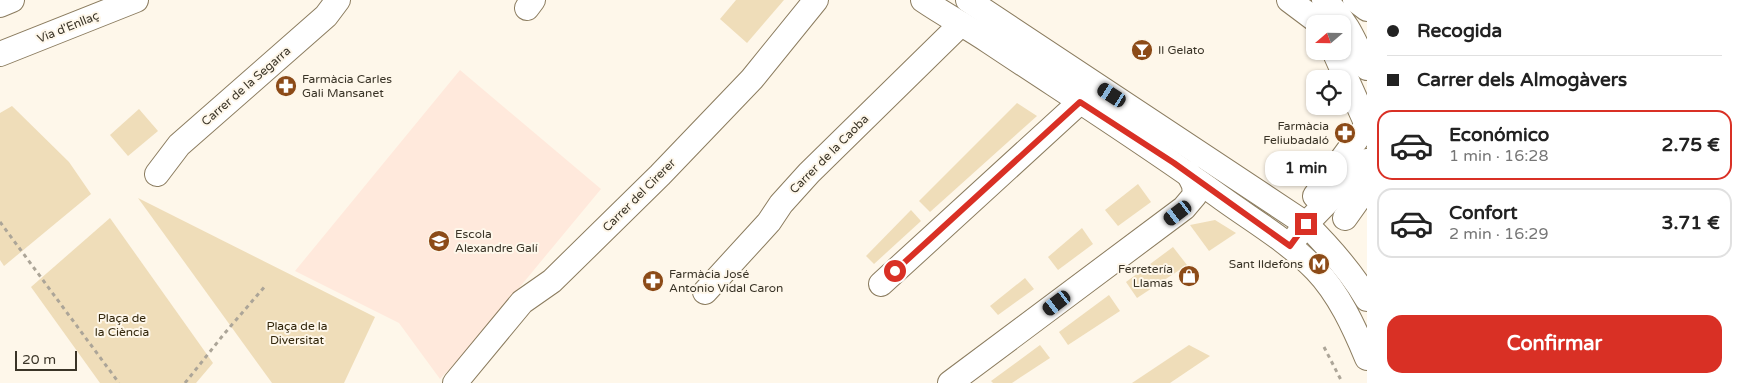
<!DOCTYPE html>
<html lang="es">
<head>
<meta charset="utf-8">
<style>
	:root { --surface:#fff; --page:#f6f6f6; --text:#222; --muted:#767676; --line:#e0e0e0; --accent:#d93025 }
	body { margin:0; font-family:"Varela Round",sans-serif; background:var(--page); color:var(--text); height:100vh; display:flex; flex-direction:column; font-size:19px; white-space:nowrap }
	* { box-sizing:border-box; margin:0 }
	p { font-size:16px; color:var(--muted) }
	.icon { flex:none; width:28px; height:28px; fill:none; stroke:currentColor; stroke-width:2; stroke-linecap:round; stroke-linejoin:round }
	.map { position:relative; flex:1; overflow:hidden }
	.panel { display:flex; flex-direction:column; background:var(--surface); width:375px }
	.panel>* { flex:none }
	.hud { display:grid; align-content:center; height:110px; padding:0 20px; background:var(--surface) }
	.needle { width:32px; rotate:250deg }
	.fabs { position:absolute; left:1306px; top:15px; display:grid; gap:10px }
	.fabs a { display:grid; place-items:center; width:45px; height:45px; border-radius:10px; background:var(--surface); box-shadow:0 1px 4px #0004; font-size:25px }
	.scale { position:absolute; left:15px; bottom:12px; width:62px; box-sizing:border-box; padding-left:5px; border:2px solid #3a3427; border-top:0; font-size:14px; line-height:18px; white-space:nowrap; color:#3a3427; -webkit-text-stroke:4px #fef7ea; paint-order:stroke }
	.end { position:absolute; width:22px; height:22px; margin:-11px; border:6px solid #d93025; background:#fff; box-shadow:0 0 0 2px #fff }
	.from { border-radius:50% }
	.bubble { position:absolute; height:35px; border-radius:15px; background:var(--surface); box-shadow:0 1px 4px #0004; font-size:16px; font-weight:700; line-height:35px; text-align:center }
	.car { position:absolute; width:15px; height:30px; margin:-15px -8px; border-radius:6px; box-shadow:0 0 4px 1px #0007; background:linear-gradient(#222 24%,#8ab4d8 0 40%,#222 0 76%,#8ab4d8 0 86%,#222 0) }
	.hud b { display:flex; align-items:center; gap:18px; height:48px; font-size:19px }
	.hud b+b { border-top:1px solid var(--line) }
	.hud i { width:12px; height:12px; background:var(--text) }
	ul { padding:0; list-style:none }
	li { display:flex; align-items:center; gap:15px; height:70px; margin:0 10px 8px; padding:0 10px; border:2px solid var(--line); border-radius:15px }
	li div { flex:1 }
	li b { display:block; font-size:19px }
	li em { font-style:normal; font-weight:700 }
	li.selected { border-color:var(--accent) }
	li>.icon { width:45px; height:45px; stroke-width:1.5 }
	.button { display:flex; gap:10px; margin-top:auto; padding:10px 20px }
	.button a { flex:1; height:58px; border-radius:15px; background:var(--accent); color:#fff; font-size:20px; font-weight:700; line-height:58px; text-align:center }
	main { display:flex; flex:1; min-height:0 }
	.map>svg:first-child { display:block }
</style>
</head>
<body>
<main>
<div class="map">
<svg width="1367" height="383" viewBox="0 0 1367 383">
	<rect width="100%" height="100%" fill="#fef7ea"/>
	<path fill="#ffe9dc" d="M460,70l141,119 -131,158 -30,32 -41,-56 -104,-52z"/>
	<g fill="#efddb9">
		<path d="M736,0h48l-37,43 -27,-24z"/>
		<path d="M1017,103l20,13 -107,96 -11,-11z"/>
		<path d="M12,106l57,56 22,32 -87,72 -4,-6v-147z"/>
		<path d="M139,109l19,22 -30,25 -18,-21z"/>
		<path d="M1138,184l13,18 -33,24 -13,-16z"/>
		<path d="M138,198l237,119 -31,66h-72z"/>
		<path d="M911,210l10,11 -47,43 -8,-8z"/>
		<path d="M110,218l103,145 -17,20h-96l-69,-96z"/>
		<path d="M1215,220l21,13 -27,18 -19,-26z"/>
		<path d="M1082,228l11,16 -35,26 -10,-13z"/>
		<path d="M1173,247l14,18 -50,33 -11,-16z"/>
		<path d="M1025,278l9,11 -36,26 -8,-9z"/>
		<path d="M1109,295l11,16 -52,34 -9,-13z"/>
		<path d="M1040,345l10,13 -38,25h-19l-2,-2z"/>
		<path d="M1189,345l21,11 -40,27h-38z"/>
	</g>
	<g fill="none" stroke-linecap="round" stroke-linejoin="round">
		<g stroke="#8b7c5f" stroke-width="26">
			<g id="minor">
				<path d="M923,0c22,15 45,27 67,42 78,52 157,102 233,157 32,23 65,42 93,71 23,24 38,57 51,88"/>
				<path d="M968,0l338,224c23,23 45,47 61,75"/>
				<path d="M1289,0l32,24"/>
				<path d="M1324,0c22,19 31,42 43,68"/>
				<path d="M1355,0l12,9"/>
				<path d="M0,5l12,-5"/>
				<path d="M527,8l6,-8"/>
				<path d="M1334,51l33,74"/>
				<path d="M0,54l136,-54"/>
				<path d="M157,174l22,-29 147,-129 12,-16"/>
				<path d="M1315,196l52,-71"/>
				<path d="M1345,218l22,-31"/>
				<path d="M1297,236l9,-12 61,-63"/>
				<path d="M881,284l199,-182"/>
				<path d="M705,292l64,-70 12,-18 28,-31 152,-149"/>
				<path d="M455,383l67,-81 30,-21 108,-106 92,-96 64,-79"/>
				<path d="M950,383l234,-175 11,-13 -1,-10 -6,-12"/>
			</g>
		</g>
		<g stroke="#aca598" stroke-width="3" stroke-dasharray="4 4" stroke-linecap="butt">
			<path d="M0,222l119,161"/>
			<path d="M1266,265l6,-5"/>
			<path d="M1324,347l17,33"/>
			<path d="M185,383l39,-49 42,-49"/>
		</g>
		<use href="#minor" stroke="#fff" stroke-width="24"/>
	</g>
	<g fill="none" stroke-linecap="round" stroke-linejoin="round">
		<path stroke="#d93025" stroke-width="6" d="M895,271l185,-169 94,61 116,83 16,-22"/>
	</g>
	<defs>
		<g id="bar-disc" transform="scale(1.125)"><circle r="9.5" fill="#8c4b18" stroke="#fef7ea"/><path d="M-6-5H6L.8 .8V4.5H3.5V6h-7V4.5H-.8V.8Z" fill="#fff"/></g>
		<g id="pharmacy-disc" transform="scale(1.125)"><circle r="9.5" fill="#8c4b18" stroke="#fef7ea"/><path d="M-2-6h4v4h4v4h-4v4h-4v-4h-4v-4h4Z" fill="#fff"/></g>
		<g id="school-disc" transform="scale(1.125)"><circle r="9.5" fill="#8c4b18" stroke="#fef7ea"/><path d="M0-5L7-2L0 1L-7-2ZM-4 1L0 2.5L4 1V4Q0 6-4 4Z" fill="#fff"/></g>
		<g id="metro-disc" transform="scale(1.125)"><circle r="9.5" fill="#8c4b18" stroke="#fef7ea"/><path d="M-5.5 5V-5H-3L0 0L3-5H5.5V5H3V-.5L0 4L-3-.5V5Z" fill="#fff"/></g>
		<g id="shop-disc" transform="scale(1.125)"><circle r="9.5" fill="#8c4b18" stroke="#fef7ea"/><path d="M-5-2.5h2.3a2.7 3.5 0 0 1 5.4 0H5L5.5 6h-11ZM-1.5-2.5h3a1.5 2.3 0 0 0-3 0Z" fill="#fff"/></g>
	</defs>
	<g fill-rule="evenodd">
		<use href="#bar-disc" x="1142" y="50"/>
		<use href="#pharmacy-disc" x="286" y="86"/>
		<use href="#pharmacy-disc" x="1345" y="133"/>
		<use href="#school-disc" x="439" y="241"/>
		<use href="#metro-disc" x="1319" y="264"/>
		<use href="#shop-disc" x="1189" y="276"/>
		<use href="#pharmacy-disc" x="653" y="281"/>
	</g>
	<g text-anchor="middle" stroke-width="4" stroke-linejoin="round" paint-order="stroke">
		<g font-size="12" fill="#3a3427" stroke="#fef7ea">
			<text transform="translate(68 27) rotate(-22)" y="4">Via d'Enllaç</text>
			<text transform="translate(246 86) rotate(-41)" y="4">Carrer de la Segarra</text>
			<text transform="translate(829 154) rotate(-45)" y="4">Carrer de la Caoba</text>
			<text transform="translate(639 195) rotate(-45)" y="4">Carrer del Cirerer</text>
		</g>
		<g font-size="12" fill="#3a3427" stroke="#fef7ea" text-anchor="start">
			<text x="1158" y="54">Il Gelato</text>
			<text x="302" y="83">Farmàcia Carles<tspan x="302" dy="14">Gali Mansanet</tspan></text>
			<text x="1329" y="130" text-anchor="end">Farmàcia<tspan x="1329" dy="14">Feliubadaló</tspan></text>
			<text x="455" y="238">Escola<tspan x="455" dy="14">Alexandre Galí</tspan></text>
			<text x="1303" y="268" text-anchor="end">Sant Ildefons</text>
			<text x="1173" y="273" text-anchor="end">Ferretería<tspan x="1173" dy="14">Llamas</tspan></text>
			<text x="669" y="278">Farmàcia José<tspan x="669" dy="14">Antonio Vidal Caron</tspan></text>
		</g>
		<g font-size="12" fill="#33270c" stroke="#fef7ea">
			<text x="122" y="322">Plaça de<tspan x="122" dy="14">la Ciència</tspan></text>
			<text x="297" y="330">Plaça de la<tspan x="297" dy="14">Diversitat</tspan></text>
		</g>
	</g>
</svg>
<div class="fabs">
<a><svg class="needle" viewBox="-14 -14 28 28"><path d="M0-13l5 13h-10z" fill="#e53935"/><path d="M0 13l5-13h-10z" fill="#767676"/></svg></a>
<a><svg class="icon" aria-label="locate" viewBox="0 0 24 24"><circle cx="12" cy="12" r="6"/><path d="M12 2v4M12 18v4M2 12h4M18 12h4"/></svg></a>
</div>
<div class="scale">20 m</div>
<i class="end from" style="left:895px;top:271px"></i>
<i class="end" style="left:1306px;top:224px"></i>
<div class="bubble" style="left:1265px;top:151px;width:82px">1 min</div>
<i class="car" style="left:1112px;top:95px;rotate:303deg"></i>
<i class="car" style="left:1178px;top:213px;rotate:233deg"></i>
<i class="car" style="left:1057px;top:303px;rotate:233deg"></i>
</div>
<section class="panel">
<div class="hud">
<b><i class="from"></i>Recogida</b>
<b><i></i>Carrer dels Almogàvers</b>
</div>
<ul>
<li class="selected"><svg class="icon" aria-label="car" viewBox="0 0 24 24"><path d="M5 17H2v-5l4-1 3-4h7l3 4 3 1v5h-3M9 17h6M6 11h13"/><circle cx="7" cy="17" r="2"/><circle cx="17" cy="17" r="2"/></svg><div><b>Económico</b><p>1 min · 16:28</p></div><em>2.75 €</em></li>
<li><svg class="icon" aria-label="car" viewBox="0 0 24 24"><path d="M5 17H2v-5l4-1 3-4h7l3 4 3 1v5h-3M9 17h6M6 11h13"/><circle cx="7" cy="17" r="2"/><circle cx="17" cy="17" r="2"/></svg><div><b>Confort</b><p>2 min · 16:29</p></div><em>3.71 €</em></li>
</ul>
<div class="button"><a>Confirmar</a></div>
</section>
</main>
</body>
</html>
